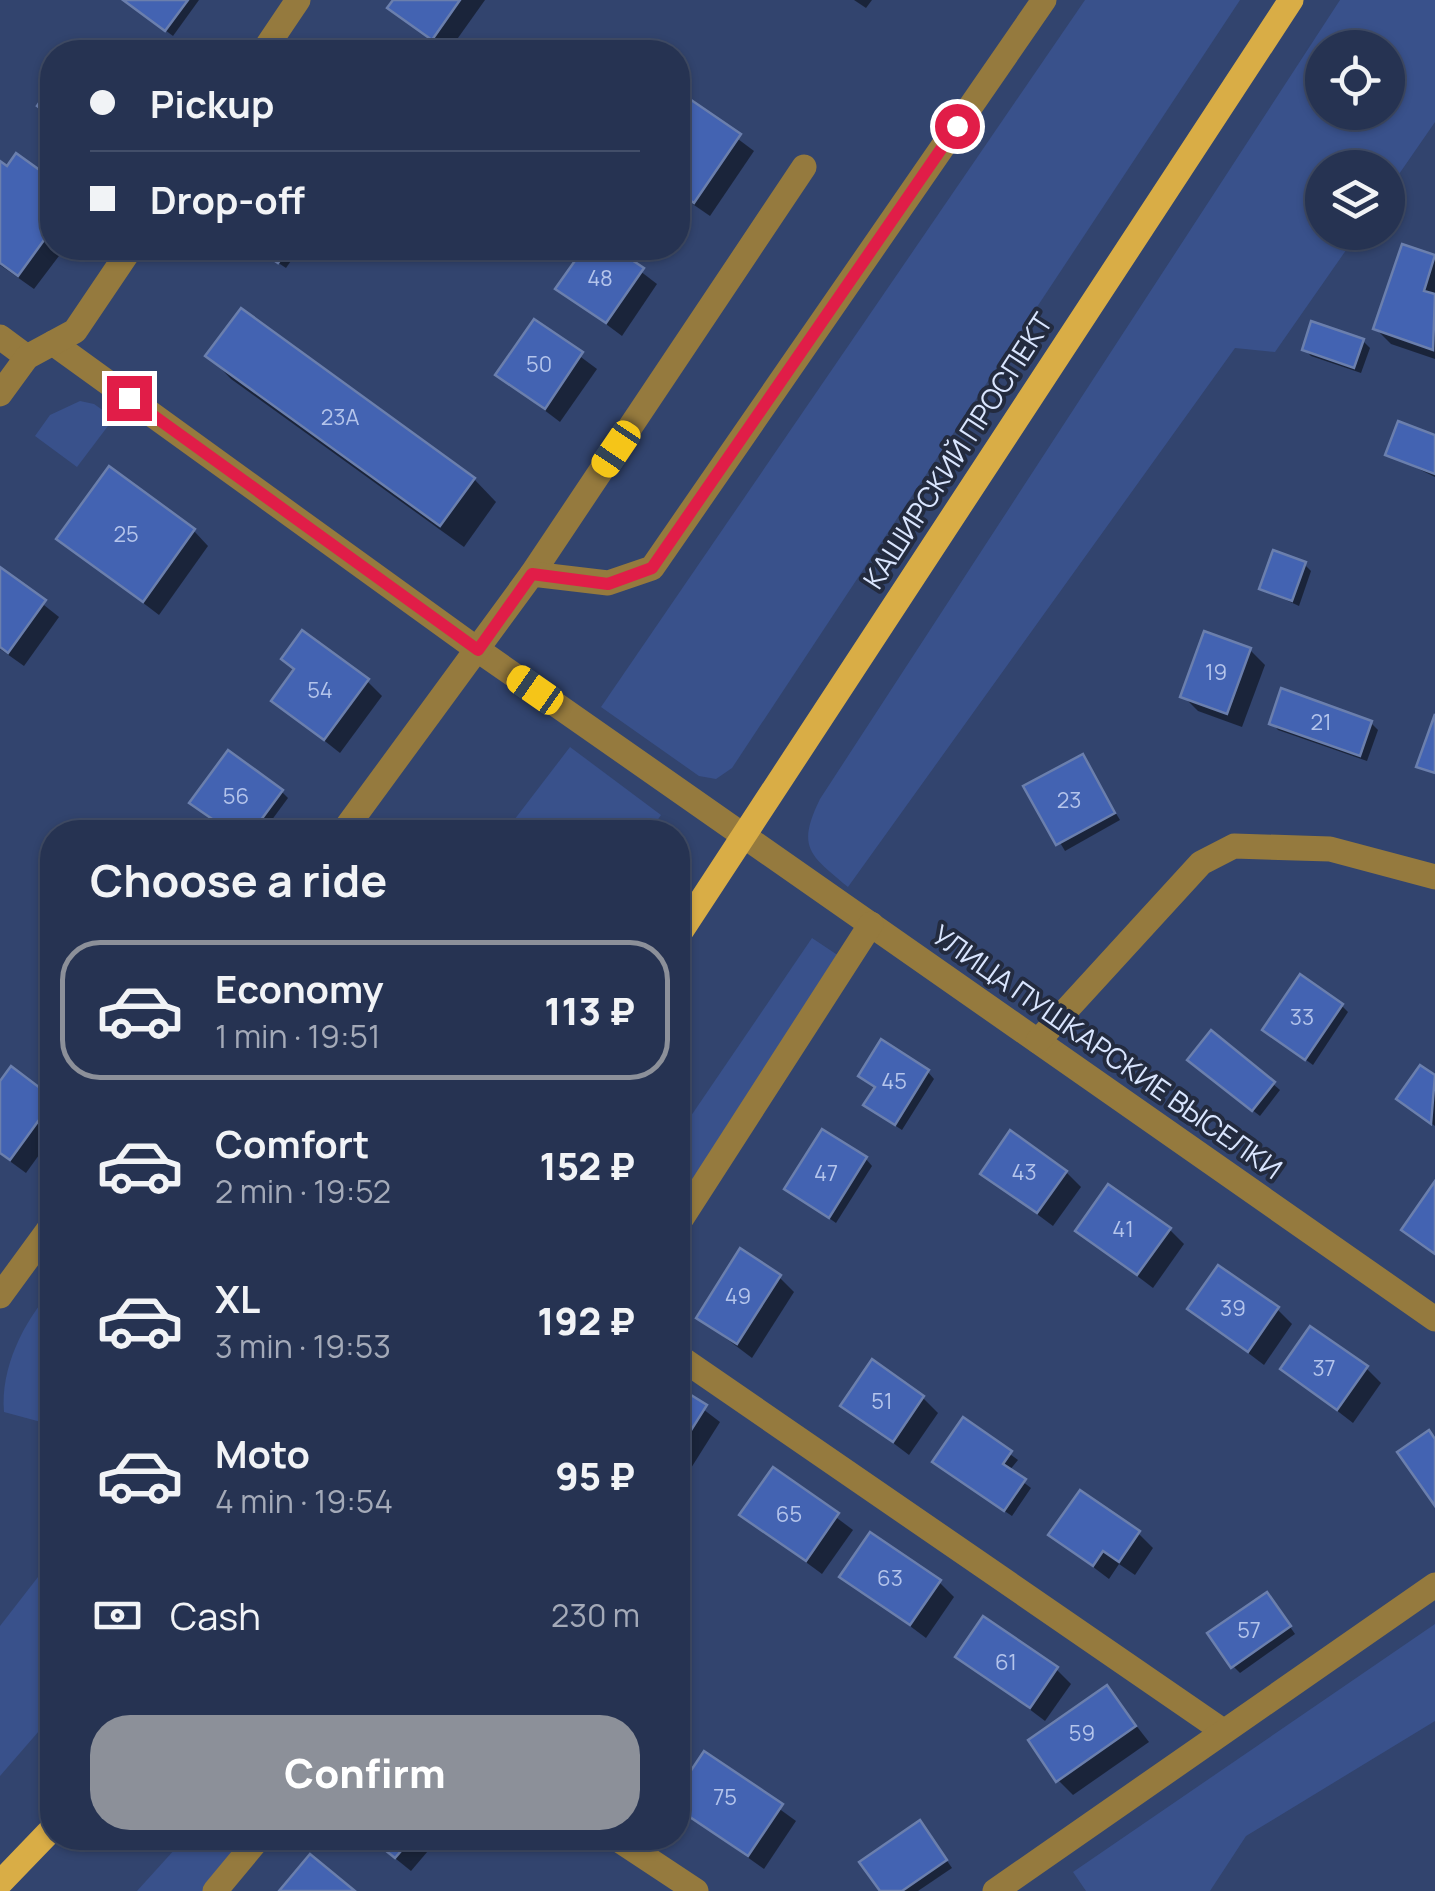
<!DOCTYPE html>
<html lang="en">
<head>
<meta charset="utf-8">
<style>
	:root { --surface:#263352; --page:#2e3b59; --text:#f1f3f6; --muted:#a4aab8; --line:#424e69; --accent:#8c9099 }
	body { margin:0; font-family:Manrope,sans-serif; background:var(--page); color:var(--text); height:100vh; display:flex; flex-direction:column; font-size:38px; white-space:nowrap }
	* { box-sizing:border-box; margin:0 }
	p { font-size:32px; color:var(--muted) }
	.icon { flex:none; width:55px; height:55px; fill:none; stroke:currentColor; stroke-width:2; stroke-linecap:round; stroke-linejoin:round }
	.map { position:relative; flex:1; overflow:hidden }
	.sheet { position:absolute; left:40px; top:820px; width:650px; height:1030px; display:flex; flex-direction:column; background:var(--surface); border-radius:40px; box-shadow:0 2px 8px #0004,0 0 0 2px var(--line) }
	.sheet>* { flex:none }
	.guide { position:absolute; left:40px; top:40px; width:650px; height:220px; border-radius:40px; box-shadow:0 2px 8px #0004,0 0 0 2px var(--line); display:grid; align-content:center; height:220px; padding:0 50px; background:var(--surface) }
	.buttons { position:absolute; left:1305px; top:30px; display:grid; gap:20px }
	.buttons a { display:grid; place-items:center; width:100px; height:100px; border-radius:50%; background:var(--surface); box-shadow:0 2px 8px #0004,0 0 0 2px var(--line); font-size:50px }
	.end { position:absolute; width:45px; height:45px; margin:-22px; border:12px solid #e11d48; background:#fff; box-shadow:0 0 0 5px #fff }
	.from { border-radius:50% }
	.car { position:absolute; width:30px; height:60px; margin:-30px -15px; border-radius:12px; box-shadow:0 0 8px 2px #0007; background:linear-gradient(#f5c518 24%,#345 0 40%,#f5c518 0 76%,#345 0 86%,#f5c518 0) }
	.guide b { display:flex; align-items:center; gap:35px; height:95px; font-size:38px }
	.guide b+b { border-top:2px solid var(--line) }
	.guide i { width:25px; height:25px; background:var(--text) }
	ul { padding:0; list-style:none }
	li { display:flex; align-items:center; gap:30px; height:140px; margin:0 20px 15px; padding:0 30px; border:5px solid transparent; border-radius:40px }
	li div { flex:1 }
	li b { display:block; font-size:38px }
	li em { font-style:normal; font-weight:800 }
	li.current { border-color:var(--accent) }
	li>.icon { width:90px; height:90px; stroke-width:1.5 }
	h2 { padding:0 50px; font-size:45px; line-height:120px }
	.pay { display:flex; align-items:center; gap:25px; height:110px; padding:0 50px; font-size:38px }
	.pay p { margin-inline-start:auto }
	.cta { display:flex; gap:20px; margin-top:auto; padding:20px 50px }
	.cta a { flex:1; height:115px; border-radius:40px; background:var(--accent); color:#fff; font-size:40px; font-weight:800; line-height:115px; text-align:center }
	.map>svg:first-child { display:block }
</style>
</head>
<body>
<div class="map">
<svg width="1435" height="1891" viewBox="0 0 1435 1891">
	<rect width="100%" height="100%" fill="#32446e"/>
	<g fill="#39518b" fill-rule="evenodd">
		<path d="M1085,0h155l-508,768 -16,11 -17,-3 -98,-69z"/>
		<path d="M1340,0h95v122l-47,68v-22h-66v64l36,1 -83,119 -40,-4 -387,539c-38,-32 -52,-39 -28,-88zM1322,48h66v64h-66z"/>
		<path d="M80,401l14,3 20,14 -37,49 -42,-31 15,-21z"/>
		<path d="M570,747l91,68 -12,17h-144z"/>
		<path d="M812,938l33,22 -167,264v-89z"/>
		<path d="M52,1290v129l-11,3 -37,-10c-4,-44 20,-91 48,-122z"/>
		<path d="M52,1559v157l-52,60v-150z"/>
		<path d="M1435,1624v97l-189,115 -36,55h-124l-13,-19z"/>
		<path d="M185,1838h74l-44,53h-78z"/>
	</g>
	<g fill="#0007">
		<path d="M125,0h74l-26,36z"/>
		<path d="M396,0h89l-37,52 -58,-44z"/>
		<path d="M854,0h18l-6,8z"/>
		<path d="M678,94l76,57 -44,65 -32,-22z"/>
		<path d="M16,157l36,25v66h13l-31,41 -34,-24v-101l7,5z"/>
		<path d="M1404,247l31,11v101l-44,-15 -15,-15z"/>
		<path d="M256,248h44l-14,20z"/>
		<path d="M587,248h23l47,36 -35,52 -63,-47z"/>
		<path d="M534,322l63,47 -37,53 -62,-47z"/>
		<path d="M1363,341l7,7 -9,25 -50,-17 -7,-7z"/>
		<path d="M209,356l265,123 22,23 -32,45 -233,-168z"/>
		<path d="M1435,438v39l-47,-23z"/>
		<path d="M194,531l14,15 -49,69 -100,-76z"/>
		<path d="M1304,564l7,7 -12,35 -37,-17z"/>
		<path d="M0,570l59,47 -35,49 -24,-17z"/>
		<path d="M1250,650l15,15 -23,62 -44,-16 -15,-15z"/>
		<path d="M367,681l15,15 -42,57 -66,-52z"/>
		<path d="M1272,723h99l7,7 -11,31 -89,-31z"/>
		<path d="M1082,757l38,63 -55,31 -38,-64z"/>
		<path d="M282,792l6,6 -25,34h-31l-33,-23z"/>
		<path d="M1342,1006l6,6 -35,53 -48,-35z"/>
		<path d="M52,1023v27l-11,-11z"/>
		<path d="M1197,1067l76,17 7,6 -20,26z"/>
		<path d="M1421,1069l14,9v48l-29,-20z"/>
		<path d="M11,1070l41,30v37l-26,36 -26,-19v-69z"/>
		<path d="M928,1072l6,7 -32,51 -29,-19 4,-23 -16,-12z"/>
		<path d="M866,1159l6,7 -36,57 -49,-34z"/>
		<path d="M1066,1172l15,15 -28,39 -70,-52z"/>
		<path d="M1170,1230l14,14 -31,44 -75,-57z"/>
		<path d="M779,1277l15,15 -42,66 -53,-40z"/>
		<path d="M1190,1309h87l15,15 -28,41z"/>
		<path d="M1366,1368l15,15 -28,40 -70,-54z"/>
		<path d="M678,1390l42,32 -39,62 -3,-2z"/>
		<path d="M923,1398l15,15 -29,42 -66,-50z"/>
		<path d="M964,1420l54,40 -9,11 22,17 -19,28 -70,-47z"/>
		<path d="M773,1470l80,60 -31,44 -80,-59z"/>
		<path d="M1138,1533l15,15 -18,27 -16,-11 -10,15 -58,-44z"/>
		<path d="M843,1576l96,6 15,15 -28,41z"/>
		<path d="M1273,1602l22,32 -55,39 -7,-7z"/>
		<path d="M959,1656l97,13 15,15 -26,37z"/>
		<path d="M1107,1688l42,54 -76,53 -15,-15z"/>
		<path d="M704,1754l92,67 -32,48 -86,-61v-14z"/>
		<path d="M926,1830l26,38 -34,23h-35z"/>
		<path d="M370,1838h69l-28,33z"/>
	</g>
	<g fill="#4363b2" stroke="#6b7fad" stroke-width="2.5">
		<path d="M123,0h65l-23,31z"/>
		<path d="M393,0h67l-28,40 -45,-32z"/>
		<path d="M52,84v33l-15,-11z"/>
		<path d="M678,91l63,43 -47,69 -16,-11z"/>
		<path d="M16,153l36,26v25l-7,11 7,5v9l-34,47 -18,-13v-102l7,5z"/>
		<path d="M1402,244l33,11 -11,36 11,3 -2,56 -60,-21z"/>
		<path d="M256,248h33l-11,15z"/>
		<path d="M584,248h30l30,20 -38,55 -51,-34z"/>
		<path d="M241,308l234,170 -35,48 -235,-170z"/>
		<path d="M534,319l49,33 -38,57 -50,-34z"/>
		<path d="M1311,321l53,18 -10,29 -52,-18z"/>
		<path d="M1398,421l37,14v39l-50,-19z"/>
		<path d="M109,466l86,63 -52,73 -87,-63z"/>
		<path d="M1273,550l33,12 -14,39 -33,-12z"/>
		<path d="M0,567l46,33 -38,53 -8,-6z"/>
		<path d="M302,630l67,49 -45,61 -53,-39 23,-32 -13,-10z"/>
		<path d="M1204,631l47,17 -24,66 -47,-17z"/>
		<path d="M1281,688l91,33 -12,35 -91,-32z"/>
		<path d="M1435,714v59l-19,-6z"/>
		<path d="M228,750l55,40 -31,42h-21l-42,-29z"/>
		<path d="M1083,754l32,59 -59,32 -33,-59z"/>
		<path d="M1300,974l43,30 -38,56 -43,-30z"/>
		<path d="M1211,1030l64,52 -23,29 -65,-51z"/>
		<path d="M881,1039l48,31 -34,55 -32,-20 12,-18 -17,-11z"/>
		<path d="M1420,1065l15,10 -4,49 -35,-25z"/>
		<path d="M11,1066l41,31v5l-42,58 -10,-7v-72z"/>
		<path d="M822,1129l45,28 -38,61 -45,-29z"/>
		<path d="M1010,1130l57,41 -30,42 -57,-39z"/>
		<path d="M1435,1181v73l-34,-24z"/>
		<path d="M1108,1184l63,44 -34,47 -62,-44z"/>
		<path d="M740,1248l41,27 -44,69 -41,-26z"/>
		<path d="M1218,1265l61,42 -31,45 -61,-43z"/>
		<path d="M1310,1326l58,40 -31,44 -57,-41z"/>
		<path d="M872,1359l52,37 -31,46 -53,-36z"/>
		<path d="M678,1387l29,18 -29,46z"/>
		<path d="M963,1417l49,34 -9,13 23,15 -22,32 -72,-49z"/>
		<path d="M1429,1430l6,9v67l-38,-54z"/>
		<path d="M773,1467l66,46 -33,48 -67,-46z"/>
		<path d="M1080,1490l60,41 -21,31 -16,-11 -10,15 -45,-31z"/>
		<path d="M870,1532l71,48 -31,45 -71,-48z"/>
		<path d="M1267,1592l24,34 -60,42 -24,-35z"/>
		<path d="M983,1616l75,51 -28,41 -75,-51z"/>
		<path d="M1107,1685l29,41 -80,56 -28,-42z"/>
		<path d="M704,1751l79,53 -35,52 -70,-47v-19z"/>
		<path d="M920,1820l27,40 -45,31h-22l-21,-29z"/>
		<path d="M370,1838h42l-17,20z"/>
		<path d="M310,1854l45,37h-76z"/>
	</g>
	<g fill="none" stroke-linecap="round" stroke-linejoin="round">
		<g stroke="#957a3e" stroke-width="25">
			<path d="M263,52l35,-52"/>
			<path d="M0,337l27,20"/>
			<path d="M53,343l425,307 957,669"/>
			<path d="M0,394l27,-37 48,-26 56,-83"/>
			<path d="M532,574l272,-407"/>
			<path d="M343,832l189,-258 76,9 44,-15 392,-568"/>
			<path d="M1038,1041l163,-178 33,-17 96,3 105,28"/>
			<path d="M678,1224l193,-300"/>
			<path d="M0,1296l52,-71"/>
			<path d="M678,1356l545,375"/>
			<path d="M616,1838l80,53"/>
			<path d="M215,1891l44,-53"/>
			<path d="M995,1891l440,-306"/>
		</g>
		<g stroke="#d9ad46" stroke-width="25">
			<path d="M678,936l613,-936"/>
			<path d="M0,1883l52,-54"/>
		</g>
	</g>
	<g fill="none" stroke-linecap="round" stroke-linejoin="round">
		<path stroke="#e11d48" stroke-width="12" d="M129,398l349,252 54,-76 76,10 44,-16 305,-442"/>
	</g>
	<g text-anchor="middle" stroke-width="8" stroke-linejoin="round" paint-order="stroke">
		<g font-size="22" fill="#b4c4eb">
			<text x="600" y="286">48</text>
			<text x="539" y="372">50</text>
			<text x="340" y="425">23А</text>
			<text x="126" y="542">25</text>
			<text x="1216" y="680">19</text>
			<text x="320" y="698">54</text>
			<text x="1321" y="730">21</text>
			<text x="236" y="804">56</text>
			<text x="1069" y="808">23</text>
			<text x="1302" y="1025">33</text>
			<text x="894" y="1089">45</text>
			<text x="1024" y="1180">43</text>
			<text x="826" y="1181">47</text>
			<text x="1123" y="1237">41</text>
			<text x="738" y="1304">49</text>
			<text x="1233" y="1316">39</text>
			<text x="1324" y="1376">37</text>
			<text x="882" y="1409">51</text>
			<text x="789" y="1522">65</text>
			<text x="890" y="1586">63</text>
			<text x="1249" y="1638">57</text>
			<text x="1006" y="1670">61</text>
			<text x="1082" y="1741">59</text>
			<text x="725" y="1805">75</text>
		</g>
		<g font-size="28" fill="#d9e5fe" stroke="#232b3f">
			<text transform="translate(958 451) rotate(-57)" y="10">КАШИРСКИЙ ПРОСПЕКТ</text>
			<text transform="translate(1107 1052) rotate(35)" y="10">УЛИЦА ПУШКАРСКИЕ ВЫСЕЛКИ</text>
		</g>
	</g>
</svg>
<div class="buttons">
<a><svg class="icon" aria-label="locate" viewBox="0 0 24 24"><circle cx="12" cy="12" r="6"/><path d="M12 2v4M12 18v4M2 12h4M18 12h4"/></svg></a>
<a><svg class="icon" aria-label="layers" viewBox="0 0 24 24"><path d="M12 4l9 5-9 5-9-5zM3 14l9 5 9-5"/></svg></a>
</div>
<i class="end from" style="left:957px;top:126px"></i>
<i class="end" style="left:129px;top:398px"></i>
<i class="car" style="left:616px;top:449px;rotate:214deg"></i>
<i class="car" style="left:535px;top:690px;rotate:305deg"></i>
<div class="guide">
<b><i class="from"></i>Pickup</b>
<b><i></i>Drop-off</b>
</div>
<section class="sheet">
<h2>Choose a ride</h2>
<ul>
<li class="current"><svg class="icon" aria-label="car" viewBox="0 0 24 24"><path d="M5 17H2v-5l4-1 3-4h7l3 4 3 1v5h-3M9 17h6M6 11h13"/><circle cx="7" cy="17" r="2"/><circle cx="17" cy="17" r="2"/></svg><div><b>Economy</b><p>1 min · 19:51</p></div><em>113 ₽</em></li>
<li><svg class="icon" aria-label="car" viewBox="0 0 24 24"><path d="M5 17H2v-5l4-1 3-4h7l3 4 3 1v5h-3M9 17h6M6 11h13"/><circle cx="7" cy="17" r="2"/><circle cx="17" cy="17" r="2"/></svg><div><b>Comfort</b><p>2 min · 19:52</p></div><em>152 ₽</em></li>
<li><svg class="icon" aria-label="car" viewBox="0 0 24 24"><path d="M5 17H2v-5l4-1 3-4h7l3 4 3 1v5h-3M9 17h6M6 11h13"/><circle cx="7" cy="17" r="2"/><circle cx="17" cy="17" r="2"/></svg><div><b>XL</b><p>3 min · 19:53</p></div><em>192 ₽</em></li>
<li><svg class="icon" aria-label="car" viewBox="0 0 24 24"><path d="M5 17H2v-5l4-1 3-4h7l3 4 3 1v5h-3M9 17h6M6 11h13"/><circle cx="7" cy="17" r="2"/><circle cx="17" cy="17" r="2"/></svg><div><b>Moto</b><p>4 min · 19:54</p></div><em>95 ₽</em></li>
</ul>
<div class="pay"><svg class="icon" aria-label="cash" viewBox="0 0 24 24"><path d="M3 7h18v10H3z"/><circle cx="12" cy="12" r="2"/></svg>Cash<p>230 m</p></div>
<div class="cta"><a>Confirm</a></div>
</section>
</div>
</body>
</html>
